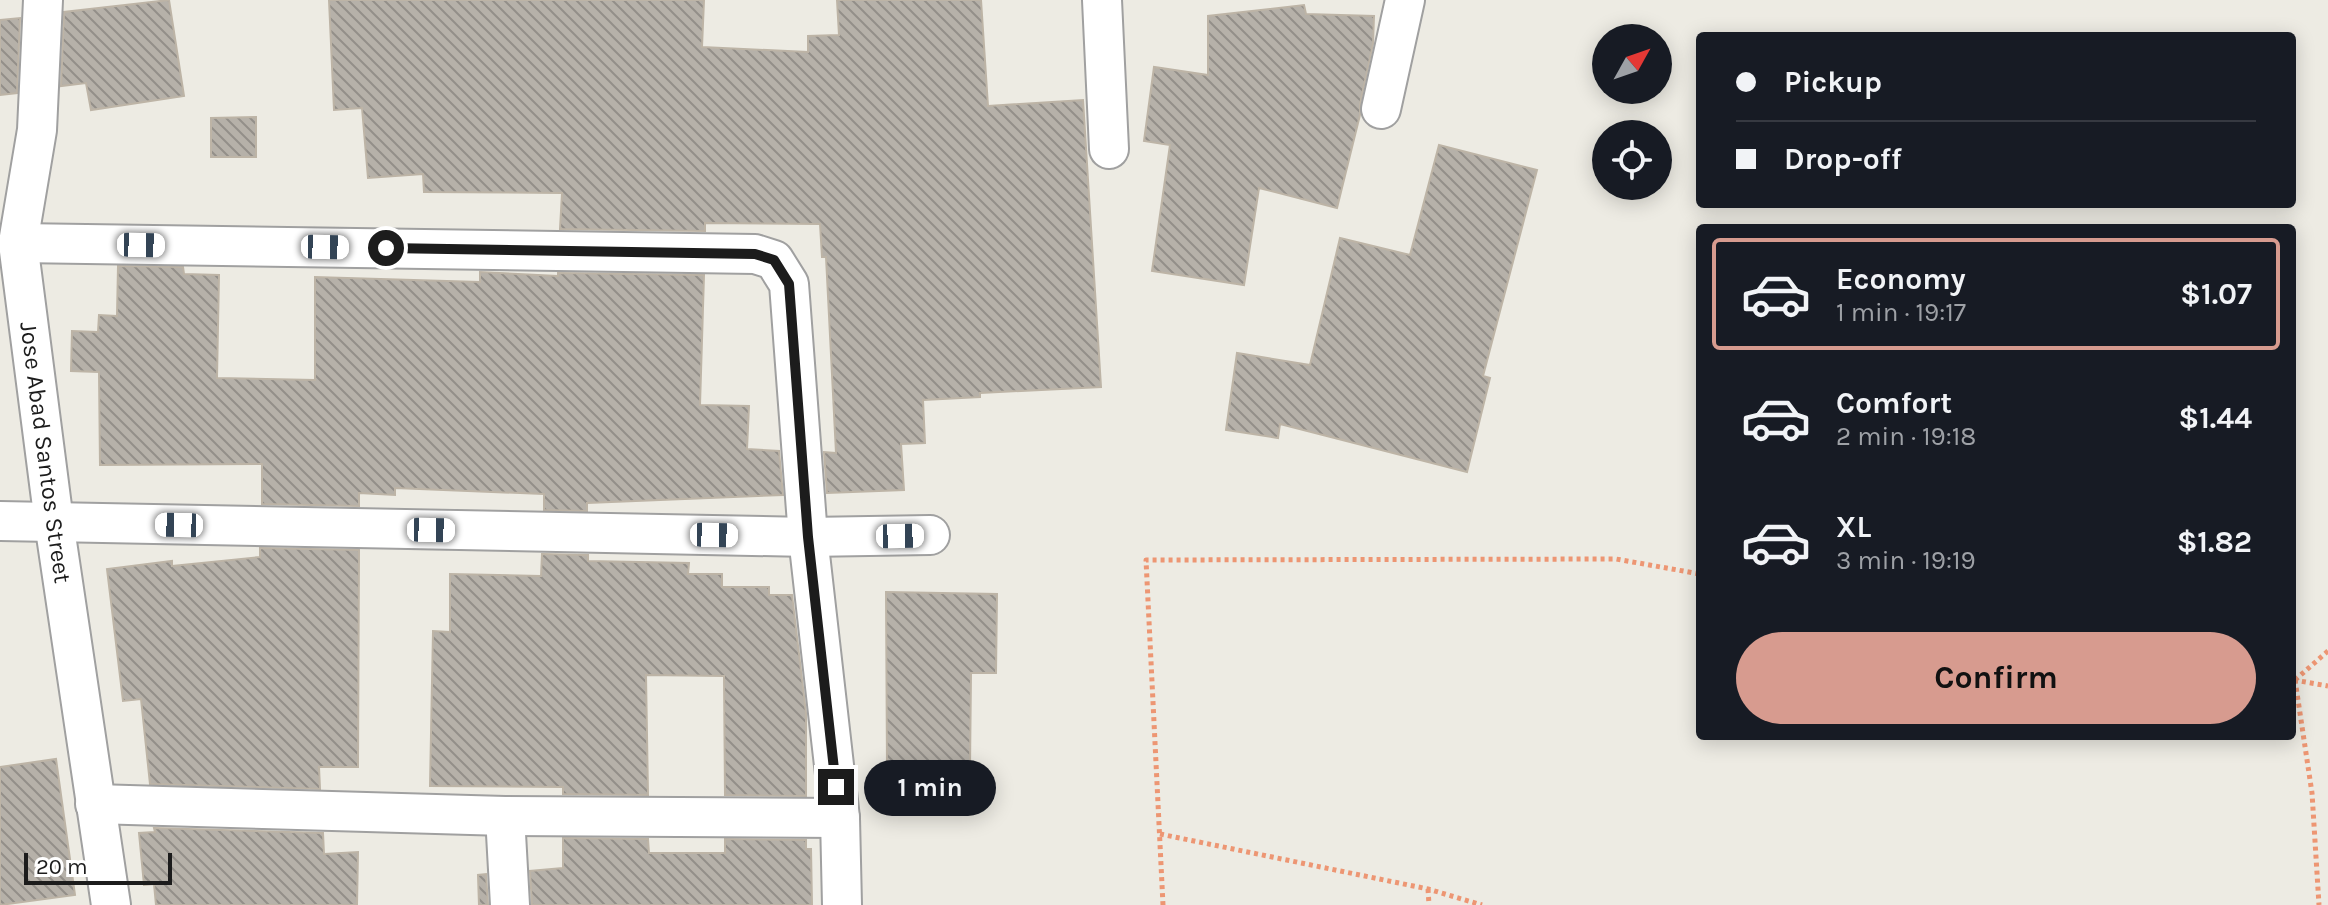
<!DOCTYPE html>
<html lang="en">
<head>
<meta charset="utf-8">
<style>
	:root { --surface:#171b24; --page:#242831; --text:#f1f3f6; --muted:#9ea1a6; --line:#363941; --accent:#d79b8f }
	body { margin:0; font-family:Karla,sans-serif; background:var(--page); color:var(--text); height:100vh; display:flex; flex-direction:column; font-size:30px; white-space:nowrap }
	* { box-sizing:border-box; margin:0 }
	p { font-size:26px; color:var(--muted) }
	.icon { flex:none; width:44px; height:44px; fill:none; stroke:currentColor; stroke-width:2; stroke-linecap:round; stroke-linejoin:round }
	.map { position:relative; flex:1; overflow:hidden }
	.panel { position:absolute; left:1696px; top:224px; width:600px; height:516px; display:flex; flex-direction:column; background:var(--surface); border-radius:8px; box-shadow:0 4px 20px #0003 }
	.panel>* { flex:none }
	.hud { position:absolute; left:1696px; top:32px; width:600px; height:176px; border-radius:8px; box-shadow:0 4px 20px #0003; display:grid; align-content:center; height:176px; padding:0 40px; background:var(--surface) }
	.needle { width:52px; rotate:50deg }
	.fabs { position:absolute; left:1592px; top:24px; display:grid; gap:16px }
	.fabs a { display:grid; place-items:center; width:80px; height:80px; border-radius:50%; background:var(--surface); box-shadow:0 4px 20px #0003; font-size:40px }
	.scale { position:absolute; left:24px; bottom:20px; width:148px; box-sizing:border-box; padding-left:8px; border:4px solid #1c1c1c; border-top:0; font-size:22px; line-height:28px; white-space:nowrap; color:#1c1c1c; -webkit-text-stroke:6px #fff; paint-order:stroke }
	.end { position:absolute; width:36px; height:36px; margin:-18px; border:10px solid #1c1c1c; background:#fff; box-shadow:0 0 0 4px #fff }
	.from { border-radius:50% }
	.bubble { position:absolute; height:56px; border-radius:28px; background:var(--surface); box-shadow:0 4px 20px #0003; font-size:26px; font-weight:700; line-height:56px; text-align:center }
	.car { position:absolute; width:24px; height:48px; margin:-24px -12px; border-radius:10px; box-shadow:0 0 6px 2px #0007; background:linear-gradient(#fff 24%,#345 0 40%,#fff 0 76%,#345 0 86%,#fff 0) }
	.hud b { display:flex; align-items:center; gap:28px; height:76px; font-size:30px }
	.hud b+b { border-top:2px solid var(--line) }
	.hud i { width:20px; height:20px; background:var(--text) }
	ul { padding:14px 0 0; list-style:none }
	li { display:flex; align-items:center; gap:24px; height:112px; margin:0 16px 12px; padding:0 24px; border:4px solid transparent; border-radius:8px }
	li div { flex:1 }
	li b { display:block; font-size:30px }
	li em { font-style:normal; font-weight:700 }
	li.active { border-color:var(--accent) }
	li>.icon { width:72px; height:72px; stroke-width:1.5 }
	.primary-button { display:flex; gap:16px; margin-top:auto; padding:16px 40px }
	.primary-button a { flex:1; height:92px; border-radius:48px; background:var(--accent); color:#111; font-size:32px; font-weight:700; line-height:92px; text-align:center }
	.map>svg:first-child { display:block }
</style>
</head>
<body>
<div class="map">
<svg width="2328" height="905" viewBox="0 0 2328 905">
	<defs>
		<pattern id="building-back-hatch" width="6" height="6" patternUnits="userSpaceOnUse" patternTransform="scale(2)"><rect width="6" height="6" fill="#b6b1a9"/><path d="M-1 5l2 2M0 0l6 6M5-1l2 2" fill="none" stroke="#938f89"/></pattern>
	</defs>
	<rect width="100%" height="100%" fill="#edebe3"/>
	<g fill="url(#building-back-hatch)" stroke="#bdb4a6" stroke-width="2">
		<path d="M169,0l15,96 -93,14 -5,-27 -25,3 3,-74z"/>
		<path d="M329,0h375l-2,47 106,5v-16l31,-1 -2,-35h144l7,106 95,-6 18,287 -121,6v4l-57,3 2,43 -24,1 3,46 -77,3 -3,-41 12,1 -10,-196h-4l-2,-33 -115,-1v8l-145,-2 2,-36 -138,-1 -1,-18 -55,4 -6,-70 -28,2z"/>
		<path d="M1304,5l2,9 68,2 -1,28 -13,60v11l-23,93 -78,-20 -15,97 -92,-14 18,-126 -26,-4 10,-74 54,8v-59z"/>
		<path d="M20,18l-3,75 -17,2v-75z"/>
		<path d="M256,117v40h-45v-39z"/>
		<path d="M1439,145l98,25 -54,206 7,2 -23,94 -187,-48 -2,14 -52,-8 11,-77 73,12 30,-127 70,17z"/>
		<path d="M118,266l65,1 1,7 35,1 -2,103 98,2v-103l165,5v-10l78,4v-3l146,2 -4,130 49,1 -2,43 32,2 4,44 -196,8v8l-43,-1v-16l-149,-6v7l-36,-2v13l-97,-2v-40l-162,1 -1,-93 -28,-1 1,-40 26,1 1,-17 18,1z"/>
		<path d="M260,548l99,2 -1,217h-39l1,22 -170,-5 -9,-85 -18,2 -16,-132 65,-8v5l88,-9z"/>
		<path d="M542,554l46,1v6l101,2 -1,11h34v13h47v8h23l14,118v83l-81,-1 -1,-119 -78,-1 2,120 -85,-1v-7l-133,-1 3,-155 17,1v-58l91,2z"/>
		<path d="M886,592l111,2 -1,79h-25l-1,96 -83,-2z"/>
		<path d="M56,759l19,136 -75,10v-138z"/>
		<path d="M154,828l169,5 1,21 34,-2 -1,53h-201l-2,-21 -10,1 -5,-52 16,-1z"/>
		<path d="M563,838l85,1 1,14h76v-14l81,1v9h5l1,56h-280l-2,-34 33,-3z"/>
		<path d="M486,874l2,31h-9l-1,-30z"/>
	</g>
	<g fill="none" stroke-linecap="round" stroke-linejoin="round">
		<g stroke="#a0a0a0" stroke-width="42">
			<g id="minor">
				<path id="s1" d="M43,0l-6,130 -19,113 36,279 57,383"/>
				<path d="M1102,0l7,149"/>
				<path d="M1381,109l24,-109"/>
				<path d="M18,243l737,11 19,6 15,24 19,253 32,281 2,87"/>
				<path d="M0,521l808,16 122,-2"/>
				<path d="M95,804l410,12 335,2"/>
				<path d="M505,816l5,89"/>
			</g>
		</g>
		<g stroke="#ed9673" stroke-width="5" stroke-dasharray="4 4" stroke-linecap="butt">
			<path d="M2294,680l34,6"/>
			<path d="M2295,680l17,113 7,112"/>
			<path d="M2295,680l33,-29"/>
			<path d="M1160,834l268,55 54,16"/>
			<path d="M1428,889l1,16"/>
			<path d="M1163,905l-17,-345 470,-1 84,15"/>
		</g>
		<use href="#minor" stroke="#fff" stroke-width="38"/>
	</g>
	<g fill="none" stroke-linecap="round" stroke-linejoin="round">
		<path stroke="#1c1c1c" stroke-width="10" d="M386,248l369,6 19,6 15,24 19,253 28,250"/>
	</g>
	<g text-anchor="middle" stroke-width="6" stroke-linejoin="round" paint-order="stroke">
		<g font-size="24" fill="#1c1c1c" stroke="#fff">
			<text dy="8" stroke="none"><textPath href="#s1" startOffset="456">Jose Abad Santos Street</textPath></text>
		</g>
	</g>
</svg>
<div class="fabs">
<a><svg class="needle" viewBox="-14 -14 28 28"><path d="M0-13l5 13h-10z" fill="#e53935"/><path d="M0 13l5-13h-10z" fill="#9ea1a6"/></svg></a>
<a><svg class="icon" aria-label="locate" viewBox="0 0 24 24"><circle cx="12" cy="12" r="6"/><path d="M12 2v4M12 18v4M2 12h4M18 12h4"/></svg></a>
</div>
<div class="scale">20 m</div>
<i class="end from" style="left:386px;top:248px"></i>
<i class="end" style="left:836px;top:787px"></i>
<div class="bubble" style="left:864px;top:760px;width:132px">1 min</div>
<i class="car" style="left:141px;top:245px;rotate:91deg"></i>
<i class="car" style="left:325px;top:247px;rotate:91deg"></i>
<i class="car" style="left:179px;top:525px;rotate:271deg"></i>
<i class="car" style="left:431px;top:530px;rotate:91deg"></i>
<i class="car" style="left:714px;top:535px;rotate:91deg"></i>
<i class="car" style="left:900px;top:536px;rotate:89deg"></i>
<div class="hud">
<b><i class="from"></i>Pickup</b>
<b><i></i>Drop-off</b>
</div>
<section class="panel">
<ul>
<li class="active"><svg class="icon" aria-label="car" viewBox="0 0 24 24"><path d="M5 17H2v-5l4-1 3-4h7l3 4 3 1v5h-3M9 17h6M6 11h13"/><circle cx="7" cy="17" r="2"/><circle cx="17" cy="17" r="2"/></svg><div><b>Economy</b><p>1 min · 19:17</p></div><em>$1.07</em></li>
<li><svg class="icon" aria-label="car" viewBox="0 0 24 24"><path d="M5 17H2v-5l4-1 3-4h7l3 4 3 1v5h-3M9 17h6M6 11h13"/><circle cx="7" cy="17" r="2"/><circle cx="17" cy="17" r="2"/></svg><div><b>Comfort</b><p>2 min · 19:18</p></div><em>$1.44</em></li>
<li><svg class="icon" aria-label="car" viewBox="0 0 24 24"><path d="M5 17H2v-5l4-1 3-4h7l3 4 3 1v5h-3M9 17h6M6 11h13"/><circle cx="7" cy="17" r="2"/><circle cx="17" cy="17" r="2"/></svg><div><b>XL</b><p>3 min · 19:19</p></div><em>$1.82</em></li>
</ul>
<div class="primary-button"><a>Confirm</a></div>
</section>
</div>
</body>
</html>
